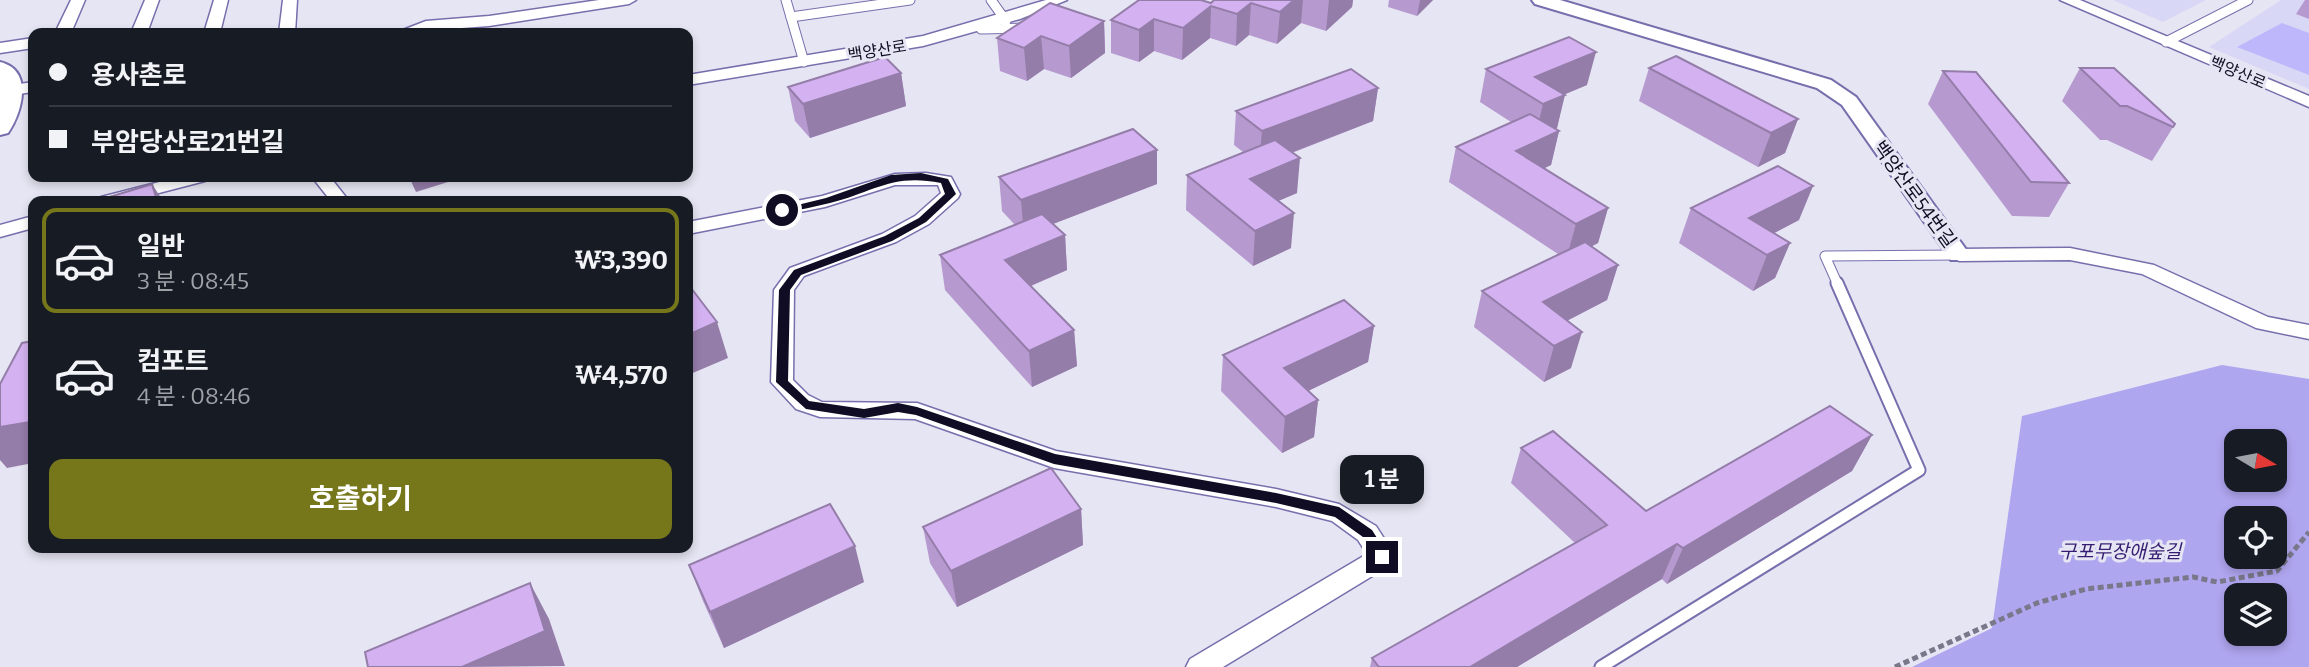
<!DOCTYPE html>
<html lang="ko">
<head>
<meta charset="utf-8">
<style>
	:root { --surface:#171b24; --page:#242831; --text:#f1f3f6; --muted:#9ea1a6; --line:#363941; --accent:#76761b }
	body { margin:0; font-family:Bitter,"Noto Sans KR",serif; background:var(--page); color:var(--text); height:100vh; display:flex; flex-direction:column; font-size:26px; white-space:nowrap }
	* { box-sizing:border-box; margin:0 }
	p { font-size:23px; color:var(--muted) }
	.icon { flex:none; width:38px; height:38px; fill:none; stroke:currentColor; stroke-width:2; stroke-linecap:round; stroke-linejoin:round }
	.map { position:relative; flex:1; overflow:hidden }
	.side { position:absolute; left:28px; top:196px; width:665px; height:357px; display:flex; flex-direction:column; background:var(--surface); border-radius:14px; box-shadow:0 4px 10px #0003 }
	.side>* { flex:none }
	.banner { position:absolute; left:28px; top:28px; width:665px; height:154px; border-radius:14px; box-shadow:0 4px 10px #0003; display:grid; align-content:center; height:154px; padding:0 21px; background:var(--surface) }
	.needle { width:46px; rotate:100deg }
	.tools { position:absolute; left:2224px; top:429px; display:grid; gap:14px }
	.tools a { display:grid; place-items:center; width:63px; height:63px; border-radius:14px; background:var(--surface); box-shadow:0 4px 10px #0003; font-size:35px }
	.end { position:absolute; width:32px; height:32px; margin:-16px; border:9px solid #100c23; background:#fff; box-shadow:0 0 0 4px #fff }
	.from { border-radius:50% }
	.bubble { position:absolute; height:49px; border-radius:14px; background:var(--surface); box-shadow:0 4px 10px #0003; font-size:23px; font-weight:700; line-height:49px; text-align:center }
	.banner b { display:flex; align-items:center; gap:24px; height:66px; font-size:26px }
	.banner b+b { border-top:2px solid var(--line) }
	.banner i { width:18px; height:18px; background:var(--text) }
	ul { padding:12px 0 0; list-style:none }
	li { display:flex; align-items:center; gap:21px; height:105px; margin:0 14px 10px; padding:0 7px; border:4px solid transparent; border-radius:14px }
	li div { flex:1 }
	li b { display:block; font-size:26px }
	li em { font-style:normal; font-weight:700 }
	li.active { border-color:var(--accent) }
	li>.icon { width:63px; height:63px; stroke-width:1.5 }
	.primary-button { display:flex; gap:14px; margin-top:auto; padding:14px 21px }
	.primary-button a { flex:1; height:80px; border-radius:14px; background:var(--accent); color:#fff; font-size:28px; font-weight:700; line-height:80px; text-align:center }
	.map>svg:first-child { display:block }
</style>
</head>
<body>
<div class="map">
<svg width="2309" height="667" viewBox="0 0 2309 667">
	<rect width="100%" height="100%" fill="#e6e5f3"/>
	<g fill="#d9d7f6">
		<path d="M2113,0h93l-43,22z"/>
		<path d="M2281,0h28v89l-100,-42z"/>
	</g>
	<path fill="#beb7fb" d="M2282,23l27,10v42l-72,-28z"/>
	<path fill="#afa6f0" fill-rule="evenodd" d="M2222,365l87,14v288h-397l80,-39 30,-212zM2236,441h39v39h-39zM2236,518h39v38h-39zM2236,595h39v39h-39z"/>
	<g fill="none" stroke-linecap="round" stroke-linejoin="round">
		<g stroke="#776fad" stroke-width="11">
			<g id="service-far1">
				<path d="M786,0l18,62"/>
				<path d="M991,0l15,21"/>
				<path d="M791,17l119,-17"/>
				<path d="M981,29l45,-1"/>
				<path d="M2166,42l82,-42"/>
				<path d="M1838,285l-13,-29 134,-1"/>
			</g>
		</g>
		<g stroke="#776fad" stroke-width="15">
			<path id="service" d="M1601,667l318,-197 -82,-187"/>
		</g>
		<g stroke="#776fad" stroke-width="3">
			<g id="minor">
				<path d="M71,0h14l-14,33h-16z"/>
				<path d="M145,0h14l-12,33h-16z"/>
				<path d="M214,0h14l-8,33h-16z"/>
				<path d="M283,0h14l-2,33h-16z"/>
				<path d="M599,0h37l-7,4 -140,22 -94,7 31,-12 63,-5z"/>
				<path d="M1046,0h21l-47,19 -97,27 -235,39v-10l235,-39z"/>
				<path d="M2060,0h20l229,96v11z"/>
				<path d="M33,38v10l-33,5v-10z"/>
				<path d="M33,82v10l-21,3 -8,-5 2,-4z"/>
				<path d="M926,173l25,4 9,17 -2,4 -29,26 -33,18 -92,34 -10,14 -1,90 15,15 14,7 95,1 139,48 220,38 63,15 37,22 20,31 -4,7 -169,103h-37l4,-8 177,-105 -9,-14 -26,-19 -56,-14 -222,-39 -139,-49 -95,-2 -24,-8 -25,-27 3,-92 16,-22 92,-34 33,-18 26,-23 -3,-8h-43l-70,22 -137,27v-12l134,-26 73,-22z"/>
				<path d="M179,177h29l-3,4 -77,20h-29l2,-4z"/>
				<path d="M312,177h18l19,24h-18z"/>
				<path d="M33,216v12l-33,9v-12z"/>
				<path d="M2070,248l84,17 114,52 41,8v14l-53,-11 -114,-54 -72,-14 -111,1 -10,-6 10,-6z"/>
			</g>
		</g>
		<g stroke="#776fad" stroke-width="4">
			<path id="tertiary" d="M1532,0h28l271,80 25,17 114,158 -3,5h-16l-109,-155 -25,-17 -282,-84z"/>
		</g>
		<g stroke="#776fad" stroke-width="4">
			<path id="secondary" d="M0,62c34,8 22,51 8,71l-8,2z"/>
		</g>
		<path stroke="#79778a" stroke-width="5" stroke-dasharray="6 3.5" stroke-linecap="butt" d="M1895,667l142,-64 49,-14 107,-12 24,5 60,-11 32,-39"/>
		<use href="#service-far1" stroke="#fff" stroke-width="9"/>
		<use href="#service" stroke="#fff" stroke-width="11"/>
		<use href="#minor" fill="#fff" fill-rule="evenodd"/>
		<use href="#tertiary" fill="#fff" fill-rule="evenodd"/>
		<use href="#secondary" fill="#fff" fill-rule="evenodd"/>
	</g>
	<g fill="#b699cf">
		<path d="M1214,0h139l-1,7 -26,24 -25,-8 -24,21 -28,-9 -13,11 -26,-8 -28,22 -28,-9 -15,11 -28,-9v-33l100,-17z"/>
		<path d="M1389,0h44l-16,16 -29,-9z"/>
		<path d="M2305,0h4v19l-13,-5z"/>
		<path d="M1104,21l1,32 -34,25 -27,-9 -17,12 -27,-10 -3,-33z"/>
		<path d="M1649,68l149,51 -13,34 -27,14 -119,-66z"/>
		<path d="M2080,68l95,56 -23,37 -45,-21h-7l-38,-39z"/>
		<path d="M1486,69l101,16 -23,9 -7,34 -1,1 3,2 -8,34 -7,3 64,40 -10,35 -7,3 27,19 -11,35 -40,21 4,47 -27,14 -70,-55 8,-36 76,-37 -109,-72 7,-35 55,-25 -31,-20z"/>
		<path d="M1943,71l126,112 -20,34 -37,-1 -84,-112z"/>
		<path d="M901,73l5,33 -96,32 -15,-17 -7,-34z"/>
		<path d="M1378,88l-5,33 -81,32 5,40 -19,8 13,47 -38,18 -67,-56 1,-35 56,-23 -9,-7 2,-34z"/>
		<path d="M1157,150v34l-104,40 12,11 2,35 -36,16 43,44 3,36 -45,21 -87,-97 -5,-35 75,-30 -13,-14 -3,-34z"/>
		<path d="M1691,208l108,12 -25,13 16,10 -15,35 -22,13 -74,-48z"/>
		<path d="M1374,326l-6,36 -60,29 10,9 -4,37 -32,16 -61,-62 2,-36z"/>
		<path d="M1872,435l-20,36 -185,113 -5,-5 -145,88h-147l2,-9 203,-115 -64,-60 10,-35 125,63z"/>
		<path d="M1081,509l2,36 -126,62 -27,-44 -7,-36z"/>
		<path d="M689,565l175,17 -140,66 -21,-47z"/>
	</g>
	<g fill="#947da9">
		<path d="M1294,0h9l-2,23 -24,21 3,-32z"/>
		<path d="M1329,0h24l-1,7 -26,24z"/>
		<path d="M1420,0h13l-16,16z"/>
		<path d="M1251,3l-2,32 -13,11 1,-32z"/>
		<path d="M1211,6l-1,32 -28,22 1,-32z"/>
		<path d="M1154,19v32l-15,11v-32z"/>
		<path d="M1104,21l1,32 -34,25 -2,-32z"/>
		<path d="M1041,36l3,33 -17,12 -3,-33z"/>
		<path d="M1596,52l-9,33 -45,19 -7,-27z"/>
		<path d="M901,73l5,33 -96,32 -7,-34z"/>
		<path d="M1378,88l-5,33 -114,44 3,-34z"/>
		<path d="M1565,95l-8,33 -22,10 8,-34z"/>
		<path d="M1798,119l-13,34 -27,14 13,-34z"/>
		<path d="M1559,131l-8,34 -39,19 4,-33z"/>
		<path d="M1157,150v34l-133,51 -3,-35z"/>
		<path d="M1300,158l-3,35 -49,21 2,-35z"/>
		<path d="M409,177h55l-48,15z"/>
		<path d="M152,184l11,17h-6z"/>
		<path d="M1813,186l-14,34 -48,25 -2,-27z"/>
		<path d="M1608,208l-10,35 -32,17 10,-36z"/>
		<path d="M1294,213l-3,35 -38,18 2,-35z"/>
		<path d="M1065,235l2,35 -58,25 -4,-35z"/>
		<path d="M1790,243l-15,35 -22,13 14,-36z"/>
		<path d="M1618,265l-11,35 -68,35 4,-33z"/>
		<path d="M717,322l11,36 -40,17v-40z"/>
		<path d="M1374,326l-6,36 -87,42 3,-36z"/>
		<path d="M1074,330l3,36 -45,21 -3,-36z"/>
		<path d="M1582,332l-11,36 -27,14 10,-36z"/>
		<path d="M1318,400l-4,37 -32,16 3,-36z"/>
		<path d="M33,414v49l-26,5 -7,-8v-33z"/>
		<path d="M1872,435l-20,36 -185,113 16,-36z"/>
		<path d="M1081,509l2,36 -126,62 -6,-36z"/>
		<path d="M1677,544l-15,35 -145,88h-47z"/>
		<path d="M855,546l9,36 -140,66 -14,-36z"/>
		<path d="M530,583l19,36 16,47 -103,1z"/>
	</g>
	<g fill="#d4b2f1" stroke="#947da9" stroke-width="2">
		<path d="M1139,0h62l10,3 3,-3h80l-14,12 -29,-9 -14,11 -26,-8 -28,22 -29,-9 -15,11 -28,-10z"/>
		<path d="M1050,3l54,18 -35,25 -28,-10 -17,12 -27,-10z"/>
		<path d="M1569,37l27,15 -61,25 30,18 -22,9 -57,-35z"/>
		<path d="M1676,56l122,63 -27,14 -122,-65z"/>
		<path d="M885,57l16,16 -98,31 -15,-17z"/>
		<path d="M2080,68h34l61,56 -2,3 -46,-21h-7z"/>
		<path d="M1351,69l27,19 -116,43 -26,-20z"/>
		<path d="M1943,71l33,1 93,111 -38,-1z"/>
		<path d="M1530,114l29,17 -43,20 92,57 -32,16 -120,-77z"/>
		<path d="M1133,129l24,21 -136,50 -22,-23z"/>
		<path d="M1275,140l25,18 -50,21 44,34 -39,18 -68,-56z"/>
		<path d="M1778,166l35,20 -64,32 41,25 -23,12 -76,-47z"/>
		<path d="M152,184l5,17h-50l-1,-3z"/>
		<path d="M1042,214l23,21 -60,25 69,70 -45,21 -89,-96z"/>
		<path d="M1585,242l33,23 -75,37 39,30 -28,14 -72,-55z"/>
		<path d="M688,284l29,38 -29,13z"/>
		<path d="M1344,300l30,26 -90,42 34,32 -33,17 -62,-62z"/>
		<path d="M33,341v73l-3,8 -30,5v-43l22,-41z"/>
		<path d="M1830,406l42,29 -189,113 -6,-4 -207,123h-91l-7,-9 235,-133 -86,-77 32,-17 93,80z"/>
		<path d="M1051,468l30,41 -130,62 -28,-44z"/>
		<path d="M830,504l25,42 -145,66 -21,-47z"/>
		<path d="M530,583l15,48 -83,36h-94l-3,-15z"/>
	</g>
	<path fill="#100c23" d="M921,173l27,6 8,15 -30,28 -34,19 -91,34 -11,15 -2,91 21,20 55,8 34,-6 19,4 138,47 221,39 63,14 33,23 17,27 -2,4h-9l-15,-24 -28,-20 -59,-14 -222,-39 -138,-49 -18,-3 -34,6 -58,-9 -30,-27 3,-92 15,-20 91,-34 34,-18 26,-24 -4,-11c-49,-10 -67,9 -111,20 -16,4 -32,7 -48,10l-5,-3 49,-12 65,-23z"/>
	<g text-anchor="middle" stroke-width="6" stroke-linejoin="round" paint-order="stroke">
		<g font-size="16" fill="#100c23" stroke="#e6e5f3">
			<text transform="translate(877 50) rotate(-9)" y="6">백양산로</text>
			<text transform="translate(2238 72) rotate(23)" y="6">백양산로</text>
		</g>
		<g font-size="19" fill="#100c23" stroke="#e6e5f3">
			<text transform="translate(1915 194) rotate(54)" y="7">백양산로54번길</text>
		</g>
		<g font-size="19" font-style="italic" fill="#351e72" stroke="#e6e5f3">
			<text x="2120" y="558">구포무장애숲길</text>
		</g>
	</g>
</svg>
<div class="tools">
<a><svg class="needle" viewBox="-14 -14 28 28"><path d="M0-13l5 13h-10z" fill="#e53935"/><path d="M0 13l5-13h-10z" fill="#9ea1a6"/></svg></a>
<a><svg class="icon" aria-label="locate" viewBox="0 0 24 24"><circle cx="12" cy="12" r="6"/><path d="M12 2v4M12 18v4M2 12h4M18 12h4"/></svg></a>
<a><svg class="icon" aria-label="layers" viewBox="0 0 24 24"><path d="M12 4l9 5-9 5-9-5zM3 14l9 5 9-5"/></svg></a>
</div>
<i class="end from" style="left:782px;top:210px"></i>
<i class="end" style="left:1382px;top:557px"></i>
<div class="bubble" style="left:1340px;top:455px;width:84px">1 분</div>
<div class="banner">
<b><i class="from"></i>용사촌로</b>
<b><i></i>부암당산로21번길</b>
</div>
<section class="side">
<ul>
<li class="active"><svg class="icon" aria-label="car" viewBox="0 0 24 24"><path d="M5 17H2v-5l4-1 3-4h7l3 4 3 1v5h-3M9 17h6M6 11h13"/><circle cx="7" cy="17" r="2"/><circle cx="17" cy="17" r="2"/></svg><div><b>일반</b><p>3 분 · 08:45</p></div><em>₩3,390</em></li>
<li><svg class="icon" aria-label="car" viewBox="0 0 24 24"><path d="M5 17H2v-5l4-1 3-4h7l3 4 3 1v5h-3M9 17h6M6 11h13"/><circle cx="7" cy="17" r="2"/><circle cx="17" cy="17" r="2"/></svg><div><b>컴포트</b><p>4 분 · 08:46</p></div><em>₩4,570</em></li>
</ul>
<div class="primary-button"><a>호출하기</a></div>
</section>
</div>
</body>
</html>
